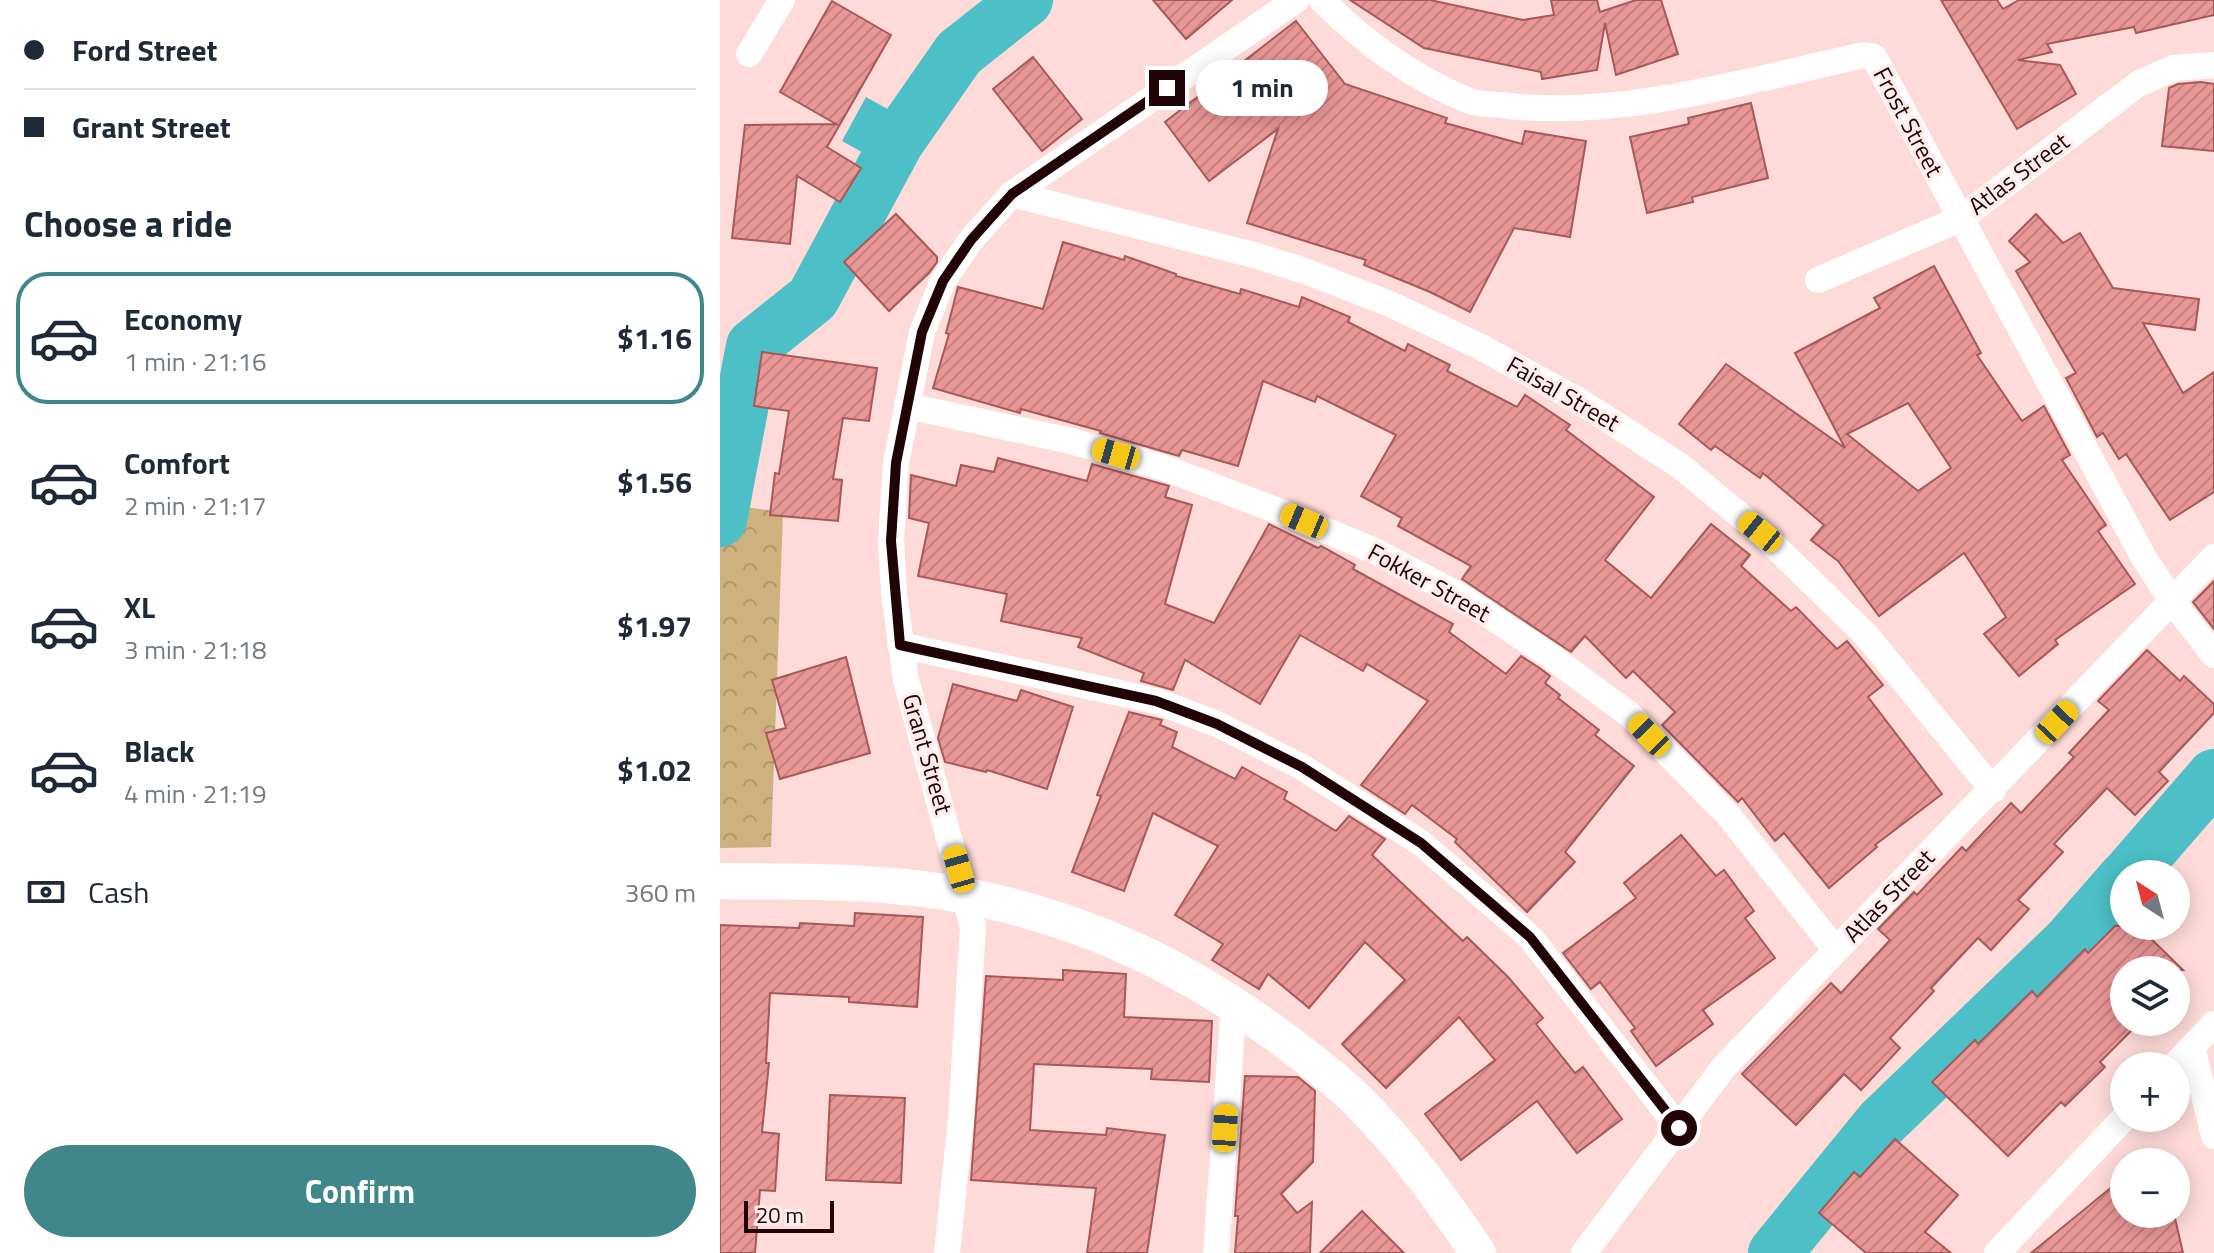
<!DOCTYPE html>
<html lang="en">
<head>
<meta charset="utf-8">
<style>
	:root { --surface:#fff; --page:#f6f6f7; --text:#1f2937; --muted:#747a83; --line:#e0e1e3; --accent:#3f878b }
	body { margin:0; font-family:"Titillium Web",sans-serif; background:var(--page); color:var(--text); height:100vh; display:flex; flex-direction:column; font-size:30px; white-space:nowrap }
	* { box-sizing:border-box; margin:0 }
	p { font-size:26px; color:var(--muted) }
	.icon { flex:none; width:44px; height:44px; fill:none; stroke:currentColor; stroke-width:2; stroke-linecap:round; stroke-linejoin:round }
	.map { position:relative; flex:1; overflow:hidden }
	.side { display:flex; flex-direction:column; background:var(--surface); width:720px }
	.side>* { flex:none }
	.hud { display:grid; align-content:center; height:176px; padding:0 24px; background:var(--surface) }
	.needle { width:52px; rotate:324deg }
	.buttons { position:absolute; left:1390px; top:860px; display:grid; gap:16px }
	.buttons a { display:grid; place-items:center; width:80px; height:80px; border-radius:50%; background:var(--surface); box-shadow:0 4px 20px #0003; font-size:40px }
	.scale { position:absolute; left:24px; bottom:20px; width:90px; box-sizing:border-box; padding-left:8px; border:4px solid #200406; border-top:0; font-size:22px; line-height:28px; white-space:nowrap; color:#200406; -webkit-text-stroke:6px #ffedec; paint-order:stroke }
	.end { position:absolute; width:36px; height:36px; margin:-18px; border:10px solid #200406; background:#fff; box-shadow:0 0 0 4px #fff }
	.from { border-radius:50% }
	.bubble { position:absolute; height:56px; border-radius:28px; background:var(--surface); box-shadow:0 4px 20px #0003; font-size:26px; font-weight:700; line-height:56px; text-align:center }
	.car { position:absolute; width:24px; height:48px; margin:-24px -12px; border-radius:10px; box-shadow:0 0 6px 2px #0007; background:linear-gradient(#f5c518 24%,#345 0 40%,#f5c518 0 76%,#345 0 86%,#f5c518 0) }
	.hud b { display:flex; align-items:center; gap:28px; height:76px; font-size:30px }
	.hud b+b { border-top:2px solid var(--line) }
	.hud i { width:20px; height:20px; background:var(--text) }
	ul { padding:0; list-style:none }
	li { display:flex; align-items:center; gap:24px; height:132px; margin:0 16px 12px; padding:0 8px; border:4px solid transparent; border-radius:32px }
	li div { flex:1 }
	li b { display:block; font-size:30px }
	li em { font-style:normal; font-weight:700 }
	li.active { border-color:var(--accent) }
	li>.icon { width:72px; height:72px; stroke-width:1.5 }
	h2 { padding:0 24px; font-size:36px; line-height:96px }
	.pay { display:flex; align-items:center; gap:20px; height:88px; padding:0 24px; font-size:30px }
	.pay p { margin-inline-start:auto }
	.button { display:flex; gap:16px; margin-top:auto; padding:16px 24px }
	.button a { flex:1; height:92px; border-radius:48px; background:var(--accent); color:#fff; font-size:32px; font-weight:700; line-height:92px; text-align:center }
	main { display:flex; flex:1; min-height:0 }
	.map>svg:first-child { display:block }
</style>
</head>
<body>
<main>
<section class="side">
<div class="hud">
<b><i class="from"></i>Ford Street</b>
<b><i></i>Grant Street</b>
</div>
<h2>Choose a ride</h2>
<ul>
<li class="active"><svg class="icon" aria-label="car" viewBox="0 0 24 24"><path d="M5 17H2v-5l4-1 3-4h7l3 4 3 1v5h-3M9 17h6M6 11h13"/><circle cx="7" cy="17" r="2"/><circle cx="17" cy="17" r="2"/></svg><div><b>Economy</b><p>1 min · 21:16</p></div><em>$1.16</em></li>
<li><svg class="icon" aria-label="car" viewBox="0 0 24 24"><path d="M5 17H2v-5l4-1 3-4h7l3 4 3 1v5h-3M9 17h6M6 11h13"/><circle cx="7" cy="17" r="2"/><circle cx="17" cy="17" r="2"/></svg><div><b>Comfort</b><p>2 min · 21:17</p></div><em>$1.56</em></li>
<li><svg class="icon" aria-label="car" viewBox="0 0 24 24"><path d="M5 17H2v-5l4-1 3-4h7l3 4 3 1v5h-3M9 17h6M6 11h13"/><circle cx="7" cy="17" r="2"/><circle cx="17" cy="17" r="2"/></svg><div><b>XL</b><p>3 min · 21:18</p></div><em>$1.97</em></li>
<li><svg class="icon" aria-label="car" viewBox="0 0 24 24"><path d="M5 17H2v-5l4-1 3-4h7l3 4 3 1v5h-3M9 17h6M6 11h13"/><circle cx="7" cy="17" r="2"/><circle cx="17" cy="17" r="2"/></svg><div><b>Black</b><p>4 min · 21:19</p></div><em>$1.02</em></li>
</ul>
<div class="pay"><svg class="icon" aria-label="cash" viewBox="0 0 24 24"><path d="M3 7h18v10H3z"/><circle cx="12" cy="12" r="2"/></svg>Cash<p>360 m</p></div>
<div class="button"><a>Confirm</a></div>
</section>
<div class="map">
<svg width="1494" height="1253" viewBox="0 0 1494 1253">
	<defs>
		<pattern id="park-crowns" width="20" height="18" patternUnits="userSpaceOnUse" patternTransform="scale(2)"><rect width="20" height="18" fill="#cfb17f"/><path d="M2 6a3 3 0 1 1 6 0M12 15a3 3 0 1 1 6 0" fill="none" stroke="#b1976c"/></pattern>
		<pattern id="building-hatch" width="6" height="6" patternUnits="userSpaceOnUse" patternTransform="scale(2)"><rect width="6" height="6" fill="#e99796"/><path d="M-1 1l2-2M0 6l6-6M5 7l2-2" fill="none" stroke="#c88080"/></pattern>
	</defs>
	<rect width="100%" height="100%" fill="#fedbd9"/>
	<path fill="url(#park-crowns)" d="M0,504l63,8 -12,335 -51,1z"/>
	<path fill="#4cc0c6" d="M146,97l27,15 -24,44 -27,-15z"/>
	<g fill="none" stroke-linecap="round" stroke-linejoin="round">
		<g stroke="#4cc0c6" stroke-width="54">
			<path d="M0,520l33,-174 60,-48 84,-156 62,-89 67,-53"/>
			<path d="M1409,874l85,-98"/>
			<path d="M1055,1253l106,-130 188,-181 55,-63"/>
		</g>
	</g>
	<g fill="url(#building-hatch)" stroke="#a55959" stroke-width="2" fill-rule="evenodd">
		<path d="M433,0h79l-46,39z"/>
		<path d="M630,0h80l93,20 31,-5 -3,-15h46l3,12 36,-12h25l17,54 -62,21 -11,-52 -8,47 -55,9 -1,-7 -117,-24z"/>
		<path d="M1221,0h56l6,9 16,-9h195v15l-78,18 -2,-6 -87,17 5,8 -34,8 42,5 16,29 -59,35z"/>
		<path d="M112,1l59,34 -64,112 34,21 -21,34 -43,-26 -7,68 -58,-6 13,-113 91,-1 -56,-32z"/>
		<path d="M576,21l49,63 102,34 -2,5 77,21 3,-13 61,10 -16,96 -56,-9 -44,84 -40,-20 -66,-27 2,-5 -119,-37 31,-94 -69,52 -44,-59z"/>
		<path d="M313,57l49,62 -40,32 -49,-62z"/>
		<path d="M1481,82l13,2v67l-52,-5 7,-58 9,-4z"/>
		<path d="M1031,103l17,75 -76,19 1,5 -46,11 -17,-76 59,-13 -1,-6z"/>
		<path d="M176,214l41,43v5l-8,11 -40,38 -45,-49z"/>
		<path d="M1316,214l27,29 17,-10 33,55 86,11 -4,31 -52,-7 40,70 31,-21v120l-44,28 -44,-66 -7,5 -16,-26 -6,4 -31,-59 10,-5 -60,-102 14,-9 -21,-21z"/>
		<path d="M343,242l61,18 1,-4 51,18v2l64,18 1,-5 58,18 3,-10 48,20 -2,5 57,29 3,-7 42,21 -3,6 70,36 8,-12 45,30 -4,5 88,67 -49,63 46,38 60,-74 39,31 -9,11 50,45 5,-4 41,42 10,-8 36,44 -15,12 74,97 -67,51 2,2 -48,41 -45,-55 -9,8 -33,-43 -4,4 -76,-77 13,-13 -42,-41 -7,7 -41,-42 -14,16 -109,-73 9,-13 -73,-40 4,-8 -41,-22 35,-61 -79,-39 -2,6 -52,-21 -25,85 -56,-16 -3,6 -79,-23 1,-2 -80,-22 -1,4 -87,-25 16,-54 -3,-1 12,-46 85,22z"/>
		<path d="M1214,266l47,87 -4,2 45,66 22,-15 26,49 -8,5 44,65 -8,6 37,53 -80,56 3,4 -39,32 -35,-42 22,-17 -42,-64 -85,63 -41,-55 -27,-21 13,-15 -61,-52 -3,5 -45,-32 -4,4 -32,-26 47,-60 119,84 -50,-95 85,-45 -6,-10zM1188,403l43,65 -33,23 -71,-57z"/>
		<path d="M42,352l115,16 -8,53 -26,-3 -10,61 9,1 -4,41 -68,-6 5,-42 4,1 10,-63 -35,-5z"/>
		<path d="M278,458l89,23 5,-17 77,22 -4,11 27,8 -27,99 49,19 55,-99 49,24 3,-2 34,19 -2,4 100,55 -4,8 57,42 15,-18 20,13 9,7 -5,7 15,12 -2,3 41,32 -4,5 39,31 -69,86 10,10 -48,50 -72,-70 2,-3 -45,-34 -7,9 -44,-29 67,-84 -61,-37 -4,7 -63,-36 -40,69 -75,-44 -12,30 -32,-9 3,-8 -66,-26 4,-9 -81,-17 6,-27 -89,-18 11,-53 -20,-5 2,-43 45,11 5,-21 33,7z"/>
		<path d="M1494,581v48l-21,-27z"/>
		<path d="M1427,650l33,31 4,-5 30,28v9l-55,59 9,9 -33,34 -28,-27 -53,56 9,8 -45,48 11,9 -38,41 -13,-12 -47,50 3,3 -44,47 10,10 -39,42 -17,-16 -48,51 -54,-51 89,-91 10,10 49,-53 -12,-11 36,-37 3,3 45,-48 4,4 45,-48 10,10 53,-56 -5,-4 40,-43 -11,-9z"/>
		<path d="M126,657l24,96 -90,26 -14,-46 20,-5 -14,-48z"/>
		<path d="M233,684l64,17 4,-11 52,17 -26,82 -60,-19 -1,2 -41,-10 -7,-24z"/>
		<path d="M409,712l33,8 -2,5 17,7 -5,15 63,32 7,-12 45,25 -3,7 52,32 13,-15 36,23 -13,16 91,86 4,-4 42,41 34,40 -7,6 39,49 8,-6 39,52 -45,34 -40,-52 -76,59 -36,-46 70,-54 -36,-43 -73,71 -44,-44 63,-64 -40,-38 -56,66 -41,-34 -9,15 -47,-29 11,-16 -48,-29 43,-69 -65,-33 -29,78 -52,-19 29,-76 -4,-1z"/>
		<path d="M961,835l35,41 8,-6 30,41 -9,7 30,40 -72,52 10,14 -57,42 -25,-35 4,-3 -35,-46 -9,7 -28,-36 73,-55 -12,-15z"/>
		<path d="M135,913l68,4 -6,90 -68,-5v-5l-79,-4 -4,70h3l-7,69 17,2 -4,57 -15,-1 -5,63h-35v-328l79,3 1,-5 54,3z"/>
		<path d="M1395,926h23l45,44h-59v52h16l-40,40 5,5 -40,39 -4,-4 -53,54 -76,-74 43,-42 3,4 54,-53 5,6 48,-48 3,4z"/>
		<path d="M343,970l63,4 -2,43 88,4 -3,61 -58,-3 1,-10 -118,-5 -4,66 76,5 1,-7 58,7 -18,118h-60l9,-65 -125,-8 15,-204 77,4z"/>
		<path d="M525,1076l53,1 17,14 -2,71 -32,32 16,19 15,-11 -2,51h-75l3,-37h-3z"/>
		<path d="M110,1095l75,3 -4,85 -75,-3z"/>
		<path d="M1175,1139l63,56 -33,37 26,21h-85l-47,-40 35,-41 6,5z"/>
		<path d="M1404,1177v37h50l9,39h-152z"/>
		<path d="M642,1211l42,42h-84z"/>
	</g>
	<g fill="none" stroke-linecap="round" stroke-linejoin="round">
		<g stroke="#fff" stroke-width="26">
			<path d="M602,0c40,41 91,78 145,100 12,5 29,4 42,6 118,12 240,-26 355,-51l10,2 270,501 28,43 42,54"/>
			<path d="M29,54l33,-54"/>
			<path d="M292,194l242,61 51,16 85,33 89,42 100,55 100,64 81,67 106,103 127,155"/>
			<path d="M1098,280l142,-61 178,-135 36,-16 40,-3"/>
			<path d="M187,406l160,34 98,28 116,44 94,39 85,45 90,60 80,59 98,100 108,135"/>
			<path d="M180,645l256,56 61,23 85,43 119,76 109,94 149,191"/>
			<path d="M1472,1047l22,89"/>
			<path d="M1454,1066l40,-42"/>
			<path d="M227,1253l14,-135 12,-191 -67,-247 -12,-87 -3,-52 5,-78 26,-131 21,-51 28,-41 41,-46 284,-194"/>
			<path d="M496,1253l18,-251"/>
			<path d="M864,1253l140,-186 490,-510"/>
			<path d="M1277,1253l127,-135"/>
		</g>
		<path stroke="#fff" stroke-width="36" d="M0,881c82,1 167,-1 247,15 120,24 219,71 317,144 25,19 52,39 74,61 46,46 84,99 120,152"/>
	</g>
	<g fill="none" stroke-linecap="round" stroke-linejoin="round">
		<path stroke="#200406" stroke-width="10" d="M447,88l-155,106 -41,46 -28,41 -21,51 -26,131 -5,78 9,104 256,56 61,23 85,43 119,76 109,94 149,191"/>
	</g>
	<g text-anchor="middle" stroke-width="7" stroke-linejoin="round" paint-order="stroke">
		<g font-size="24" fill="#200406" stroke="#ffedec">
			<text transform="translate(1188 122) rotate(62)" y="8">Frost Street</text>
			<text transform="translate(1299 174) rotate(-37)" y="8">Atlas Street</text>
			<text transform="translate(843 394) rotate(30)" y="8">Faisal Street</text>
			<text transform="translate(709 583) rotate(29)" y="8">Fokker Street</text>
			<text transform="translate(207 754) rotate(74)" y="8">Grant Street</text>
			<text transform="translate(1169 896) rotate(-46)" y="8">Atlas Street</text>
		</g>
	</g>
</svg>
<div class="buttons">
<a><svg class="needle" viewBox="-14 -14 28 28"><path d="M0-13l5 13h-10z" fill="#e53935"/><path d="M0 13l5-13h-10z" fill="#747a83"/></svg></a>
<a><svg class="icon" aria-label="layers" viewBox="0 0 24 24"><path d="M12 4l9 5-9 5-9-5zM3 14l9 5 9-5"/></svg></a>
<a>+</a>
<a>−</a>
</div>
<div class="scale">20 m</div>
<i class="end from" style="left:959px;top:1128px"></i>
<i class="end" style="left:447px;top:88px"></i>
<div class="bubble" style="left:476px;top:60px;width:132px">1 min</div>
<i class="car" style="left:396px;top:454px;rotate:286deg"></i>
<i class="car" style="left:584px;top:521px;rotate:293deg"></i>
<i class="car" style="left:1040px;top:532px;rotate:309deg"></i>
<i class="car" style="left:1337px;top:722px;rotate:43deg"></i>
<i class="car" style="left:929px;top:735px;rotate:316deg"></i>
<i class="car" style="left:239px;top:869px;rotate:344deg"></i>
<i class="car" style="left:505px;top:1128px;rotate:4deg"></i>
</div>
</main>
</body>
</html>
